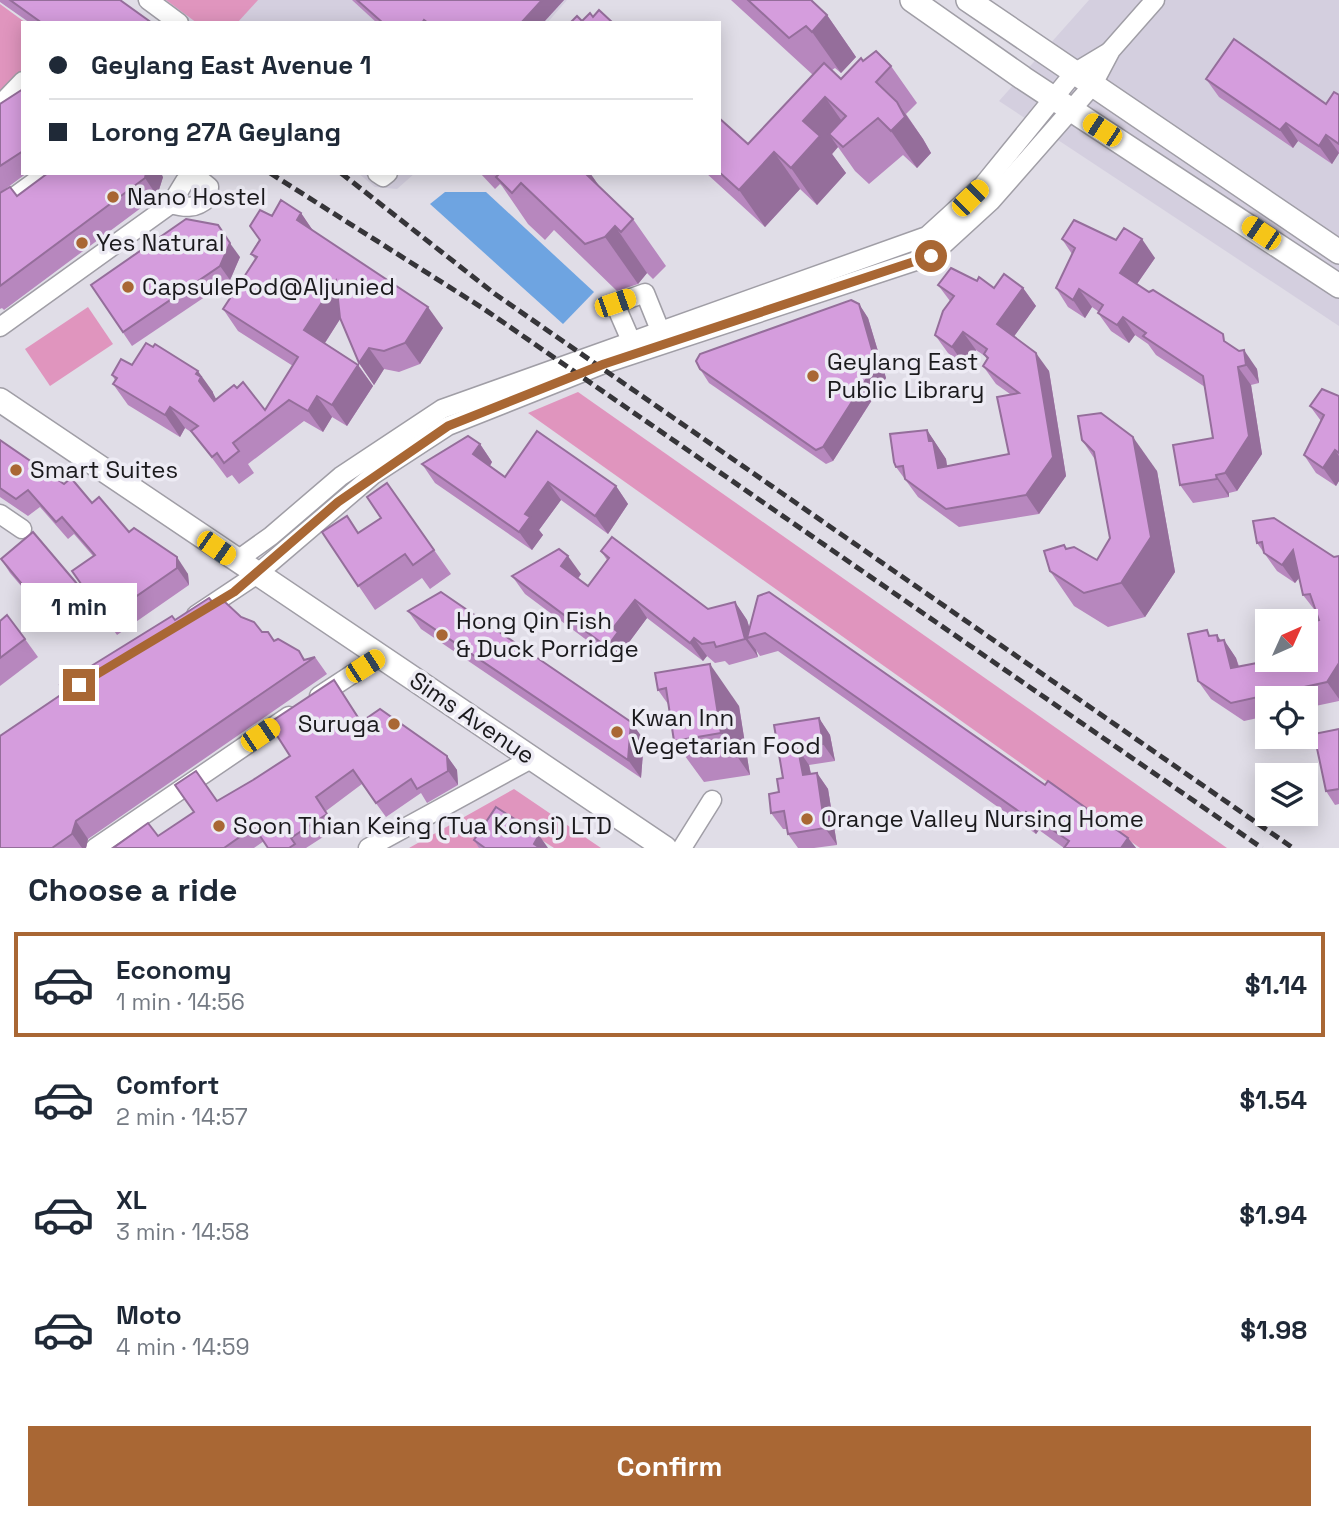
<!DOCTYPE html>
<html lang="en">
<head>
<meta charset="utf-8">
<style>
	:root { --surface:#fff; --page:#f6f6f7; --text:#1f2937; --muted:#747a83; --line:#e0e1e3; --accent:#a96734 }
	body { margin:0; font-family:"Space Grotesk",sans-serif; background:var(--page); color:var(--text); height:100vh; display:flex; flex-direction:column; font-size:26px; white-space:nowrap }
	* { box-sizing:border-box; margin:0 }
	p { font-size:23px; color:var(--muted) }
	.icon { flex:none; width:38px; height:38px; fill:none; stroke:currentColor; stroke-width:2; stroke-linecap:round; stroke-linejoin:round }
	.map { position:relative; height:848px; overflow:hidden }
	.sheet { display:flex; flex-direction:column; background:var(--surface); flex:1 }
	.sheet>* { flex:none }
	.top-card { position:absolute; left:21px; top:21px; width:700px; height:154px; border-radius:0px; box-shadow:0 4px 18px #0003; display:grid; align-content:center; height:154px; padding:0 28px; background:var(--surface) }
	.needle { width:46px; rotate:45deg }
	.buttons { position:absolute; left:1255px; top:609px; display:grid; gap:14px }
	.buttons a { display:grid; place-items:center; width:63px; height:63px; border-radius:0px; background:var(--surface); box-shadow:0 4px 18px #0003; font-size:35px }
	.end { position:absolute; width:32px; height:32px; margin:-16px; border:9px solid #a96734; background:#fff; box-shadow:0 0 0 4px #fff }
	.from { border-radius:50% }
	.bubble { position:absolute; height:49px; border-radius:0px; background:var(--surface); box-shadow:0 4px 18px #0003; font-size:23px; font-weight:700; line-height:49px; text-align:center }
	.car { position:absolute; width:21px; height:42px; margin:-21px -10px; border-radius:9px; box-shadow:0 0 5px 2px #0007; background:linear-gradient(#f5c518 24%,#345 0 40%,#f5c518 0 76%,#345 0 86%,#f5c518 0) }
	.top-card b { display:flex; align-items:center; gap:24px; height:66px; font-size:26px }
	.top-card b+b { border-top:2px solid var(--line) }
	.top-card i { width:18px; height:18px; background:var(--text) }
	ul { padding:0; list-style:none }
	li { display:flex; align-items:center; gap:21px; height:105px; margin:0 14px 10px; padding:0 14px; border:4px solid transparent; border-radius:0px }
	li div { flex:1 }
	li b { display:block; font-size:26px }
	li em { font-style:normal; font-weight:700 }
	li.current { border-color:var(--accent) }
	li>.icon { width:63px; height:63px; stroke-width:1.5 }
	h2 { padding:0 28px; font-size:32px; line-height:84px }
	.button { display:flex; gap:14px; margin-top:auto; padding:14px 28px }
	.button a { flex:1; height:80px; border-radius:0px; background:var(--accent); color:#fff; font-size:28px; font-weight:700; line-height:80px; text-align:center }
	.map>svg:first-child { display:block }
</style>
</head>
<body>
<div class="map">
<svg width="1339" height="848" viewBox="0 0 1339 848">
	<rect width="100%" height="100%" fill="#e0dde7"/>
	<g fill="#d4cfdf">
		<path d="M137,0h430l-20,23h-379z"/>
		<path d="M1089,0h250v326l-340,-225z"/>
		<path d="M358,173h57l-18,16 -22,-2z"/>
	</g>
	<g fill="#e095be">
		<path d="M166,0h92l-21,23h-40z"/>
		<path d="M0,4l26,19h-3v56l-23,18z"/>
		<path d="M88,307l25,37 -63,42 -25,-37z"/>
		<path d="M578,392l649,456h-87l-612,-435z"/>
		<path d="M514,789l87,59h-47l-49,-32 -24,32h-72z"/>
	</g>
	<path fill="#6ea4e1" d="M445,192h41l108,100 -31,32 -133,-120z"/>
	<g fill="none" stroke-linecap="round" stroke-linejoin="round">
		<g stroke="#a09ea6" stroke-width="21">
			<g id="minor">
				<path d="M148,0l31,23"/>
				<path d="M0,105l23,-24"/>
				<path d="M377,173l6,4 5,-4"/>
				<path d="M0,207l40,-29"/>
				<path d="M0,327l171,-123 14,-23 13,-3 11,9 -1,11c-12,11 -23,10 -37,6"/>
				<path d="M635,350l-20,-46 30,-11 19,47"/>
				<path d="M0,514l22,15"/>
				<path d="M236,561l35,-25 70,-60 101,-67 485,-173 56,-51 91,-112 35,-21"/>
				<path d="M196,615l60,-40 117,-100 75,-49 156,-62 327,-108 60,-55 101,-115 19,-36 44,-50"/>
				<path d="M319,696l61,-40"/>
				<path d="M95,848l194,-132"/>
				<path d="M368,848l163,-89"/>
				<path d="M682,848l30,-48"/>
			</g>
		</g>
		<g stroke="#a09ea6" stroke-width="26">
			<g id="major">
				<path d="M912,0l111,78 316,208"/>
				<path d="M968,0l371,252"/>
				<path d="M0,400l665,448"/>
			</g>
		</g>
		<use href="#minor" stroke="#fff" stroke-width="18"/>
		<use href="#major" stroke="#fff" stroke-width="23"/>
		<g stroke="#363539" stroke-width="5" stroke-dasharray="10 5" stroke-linecap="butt">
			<path d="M270,173l214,136 778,539"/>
			<path d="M341,173l154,121 798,554"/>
		</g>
	</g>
	<g fill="#b787be">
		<path d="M0,0h120l32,23h-122l-30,-21z"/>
		<path d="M352,0h212l-21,23h-166z"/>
		<path d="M731,0h80l16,15 29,42 -15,16 -6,-5 -3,2 9,9 22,-18 28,5 26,37 -11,11 17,25 8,14 -14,15 -14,-13 -34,29 -14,-13 -17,-24 -6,7 14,19 -29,32 -17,-16 -35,38 -59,-54h13v-55l29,26 65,-69z"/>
		<path d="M1206,79l120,25 13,-9v58l-7,11 -34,-23 -5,7 -74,-51z"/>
		<path d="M23,89v84h4l-27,20v-89z"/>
		<path d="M48,173l115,4 -6,19 -153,114 -2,-2 -2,1v-116l17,3z"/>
		<path d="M480,173h110l9,13 34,33 33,47 -13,13 -6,-6 -9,11 -21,7 -63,-61 -9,10 -17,-16 -26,-38 -2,-2 -5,5z"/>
		<path d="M301,213l12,18 130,97 -23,36 -21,8 -15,-3 -10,16 -15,-22 -19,-44 -15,24 33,22 15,21 -26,40 -15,-9 -9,15 -19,-11 -56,43 6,9 -15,11 -7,-9 -5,3 -33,-44 -9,-6 -5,9 -52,-32 -15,-21 2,-4 -3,-5 20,-10 81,27v1l3,6 21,-11 28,22 28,-44 -55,-35 -15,-22 32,-50 -4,-5 21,-38z"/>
		<path d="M1062,239l54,1 39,18 -18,26 95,62 25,23 2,14 -8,2 11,69 -25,37 -8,2v4l-36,6 -13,-18 33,-47 -8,-51 -49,-32 -8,-11 -13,-9 -6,8 -18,-12 -13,-18 1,-1 -7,-5 -7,11 -17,-11 -12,-19 16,-34z"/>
		<path d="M240,257l-10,23 -98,66 -41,-61z"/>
		<path d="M977,281l17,7h29l13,18 -22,30 35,35 17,105 -27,38 -80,13 -41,-30 -22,-30 31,-37 19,29 1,7 62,-12 1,-60 -14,-10 -13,-18 4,-7 -2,-3 -9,-6 -11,16 -17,-13 -13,-18 15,-34 -12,-16z"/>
		<path d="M859,304l9,14 18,60 -53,83 -7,3 -117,-81 -9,-14z"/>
		<path d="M1339,396v85l-3,5 -20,-13 -12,-18 17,-34 -11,-15z"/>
		<path d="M0,440l92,63 37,29 59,42 1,11 -72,50 -45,-64 21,-15 -19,-22 -6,5 -28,-32 -12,9 -28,-19z"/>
		<path d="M1082,440l75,31 18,101 -30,45 -37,10 -34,-21 -24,-35 14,-26 3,4 30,11 13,-22 -14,-77z"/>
		<path d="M480,444l12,18 -2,4 15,11 111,9 12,18 -20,30 -47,-34 -22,30 4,5 -11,15 -97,-67 -13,-19z"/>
		<path d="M387,483l64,91 -21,15 -8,-11 -47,32 -53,-78 37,1 22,-15z"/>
		<path d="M1253,521l81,36 5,-1v145l-33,7v-10h-39v18l-23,5 -33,-22 -13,-18 14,-45 9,4h3l12,18 3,8 22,3 30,-4 25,-13 3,-32 -2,-7 -14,-18 -4,-17 -4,5 -18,-12 -20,-28z"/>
		<path d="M601,551l107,58 27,-7 12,18 3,9 8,-33 287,189 83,53 8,10h-72l-25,-18 -3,4 -258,-183 -18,5 -4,-6 2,7 -29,8 -4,-4 -10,2 -8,-7 -4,5 -56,-43 -20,27 4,5 -11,15 -95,-71 -13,-18 69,-2 -3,5 10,7 19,-26z"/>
		<path d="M1,559l77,26 10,14 -26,21 -9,-11 -7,6 -36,-42z"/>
		<path d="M214,604l27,13 33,24 25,10 6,9 10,-3 12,17 -239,165 -2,9h-86l175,-228z"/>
		<path d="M408,611l223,111 13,18 -3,38 -220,-149z"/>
		<path d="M0,621l25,18 13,18 -38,29z"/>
		<path d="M655,673l84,33 11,69 -46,7 -30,-41 -6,-37 -10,-14z"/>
		<path d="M334,680l27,41 86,35 10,14 1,15 -31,18 -6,-10 -35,24 -24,-33 -36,27 11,17 -31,20h-38l-4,-7 -10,7h-141l45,-12 95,-56 37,-24z"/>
		<path d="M819,718l11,17 5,26 -26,4 2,8h6l11,16 9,56 -23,3h-16l-10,-14 -1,-5h-4l-12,-16 12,-35 -9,-53z"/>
		<path d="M1339,729v75l-4,1 -9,-14z"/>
		<path d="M474,840l74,8h-69z"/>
	</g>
	<g fill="#956e9b">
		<path d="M542,0h22l-21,23h-22z"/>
		<path d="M827,15l29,42 -15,16 -29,-41z"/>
		<path d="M825,97l26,37h-22l9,13 -6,7 14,19 -29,32 -26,-37 12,-47z"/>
		<path d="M897,102l26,37 8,14 -14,15 -26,-37z"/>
		<path d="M1286,123l12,18 -5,7 -13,-18z"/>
		<path d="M1326,135l13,18 -7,11 -13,-18z"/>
		<path d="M774,152l26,37 -35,38 -26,-37z"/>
		<path d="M146,173h15l2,4 -6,19 -12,-18z"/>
		<path d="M583,173h7l25,36z"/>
		<path d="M301,213l15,22 -19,-15z"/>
		<path d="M615,226l32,47 -9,11 -33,-47z"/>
		<path d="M227,239l13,18 -10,23 -10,-14z"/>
		<path d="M1142,239l13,19 -23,33 -12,-18z"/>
		<path d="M336,281l15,21 -32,50 -15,-22z"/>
		<path d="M1023,288l13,18 -26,36 -13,-18z"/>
		<path d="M1079,289l13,18 -7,11 -12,-18z"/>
		<path d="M859,304l9,14 18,60 -53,83 -10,-14z"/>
		<path d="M428,307l15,21 -23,36 -15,-21z"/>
		<path d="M1123,317l12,18 -6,8 -12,-18z"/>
		<path d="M963,332l13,18 -11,16 -13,-19z"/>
		<path d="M369,348l15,21 -10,16 -15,-22z"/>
		<path d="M1244,350l13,19 2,14 -13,-18z"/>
		<path d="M1036,353l13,18 17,105 -27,38 -13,-19z"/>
		<path d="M358,365l15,21 -26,40 -15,-21z"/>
		<path d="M1238,367l13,18 11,69 -25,37 -12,-18z"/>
		<path d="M198,371l15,21v1l3,6 -2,3 -15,-21 -3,-7z"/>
		<path d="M317,396l15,21 -9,15 -15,-21z"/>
		<path d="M170,407l15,21 -5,9 -15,-22z"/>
		<path d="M927,430l19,29 4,27 -12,-18 -9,-27z"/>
		<path d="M1133,437l24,34 18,101 -30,45 -24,-34z"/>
		<path d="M480,444l12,18 -6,10 -13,-18z"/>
		<path d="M1335,450l4,6v25l-3,5 -13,-18z"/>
		<path d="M1216,475l13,18v4l-12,-18z"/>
		<path d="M548,482l13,18 -22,30 4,5 -11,15 -13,-18 6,-18z"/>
		<path d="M616,486l12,18 -20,30 -13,-18z"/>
		<path d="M1293,550l13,19 -11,14 -13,-18z"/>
		<path d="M568,556l13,18 -8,10 -12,-18z"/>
		<path d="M177,557l11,17 1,11 -12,-17z"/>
		<path d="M635,600l12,18 -20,27 4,5 -11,15 -13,-18 6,-19z"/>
		<path d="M735,602l12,18 5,17 -5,1 9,12 2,7 -13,-18z"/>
		<path d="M1217,635l9,13 -2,-8 12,18 8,28 -13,-18 -13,-27z"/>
		<path d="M694,638l13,18 -4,5 -13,-18z"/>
		<path d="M1339,663v36l-12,-17z"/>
		<path d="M710,664l29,42 11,69 -29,-42z"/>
		<path d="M819,718l11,17 5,26 -12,-17z"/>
		<path d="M631,722l13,18 -3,38 -13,-18z"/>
		<path d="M798,749l11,16 5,26 -11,-16z"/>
		<path d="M447,756l10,14 1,15 -10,-14z"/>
		<path d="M817,773l11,16 9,56 -12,-17z"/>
		<path d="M1026,812l13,18 -3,4 -12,-19z"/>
		<path d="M76,821l12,18 -2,9h-4l-10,-14z"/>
		<path d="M539,835l9,13h-11l-3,-4z"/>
		<path d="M1128,838l8,10h-15z"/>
	</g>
	<g fill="#d59ddd" stroke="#956e9b" stroke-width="2">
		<path d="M10,0h110l32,23h-110z"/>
		<path d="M357,0h185l-21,23h-93l-4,-3 -2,3h-39z"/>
		<path d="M748,0h63l16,15 -15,17 -6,-6 -17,12z"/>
		<path d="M599,10l14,13h-43l7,-7 5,5 8,-8 3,4z"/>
		<path d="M1234,39l92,65 8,-12 5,3v49l-13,-9 -7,11 -33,-23 -6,7 -74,-51z"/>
		<path d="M876,51l15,15 -15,16 21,20 8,15 -14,14 -13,-13 -35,29 -14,-13 17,-18 -21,-19 -22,24 17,15 -29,32 -17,-16 -35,38 -20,-18v-54l29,26 76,-81 17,16 20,-21 2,3z"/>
		<path d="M23,89v62l-23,15v-62z"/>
		<path d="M48,173h98l-1,5 -145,108v-93l10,-6 7,9z"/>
		<path d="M500,173h85l48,46 -12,13 -6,-6 -10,11 -20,7 -64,-61 -9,10 -16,-16z"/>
		<path d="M281,200l20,13 -4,7 131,87 -23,36 -21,8 -15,-3 -10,15 -19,-45 -4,-37 -32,49 54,35 -26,40 -15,-9 -9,15 -19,-11 -56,43 6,8 -15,12 -7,-10 -5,4 -21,-26 7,-5 -28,-19 -5,8 -52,-31 4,-6 -5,-3 9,-16 11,6 14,-22 7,4 2,-3 43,27 -2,3 5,3 -2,4 15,20 20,-16 3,3 6,-6 22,28 33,-53 -75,-48 34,-52 -6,-3 9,-14 -10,-14 10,-16 12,6z"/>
		<path d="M186,219l32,6 12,18 -10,23 -97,66 -32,-47z"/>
		<path d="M1074,220l42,20 8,-12 18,11 -22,34 29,19 4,-2 70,44 1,7 15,10 5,-1 2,15 -8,2 11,69 -24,37 -9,2 1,4 -37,6 -7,-40 40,-7 -10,-62 -60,-40 3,-3 -23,-16 -6,8 -19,-12 5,-8 -24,-16 -6,11 -17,-12 19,-40 -13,-9z"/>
		<path d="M951,268l26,13 2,-4 15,11 10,-14 19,14 -26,36 39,29 17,104 -27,38 -80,14 -41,-30 -2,-13 -7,1 -2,-5 -4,-28 37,-4 2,11h4l5,27 71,-14 -12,-57 22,-4 -36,-27 5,-8 -4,-4 3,-5 -24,-17 -11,15 -17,-12 8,-24 11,-15 -16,-11z"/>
		<path d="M851,300l8,4 17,60 -53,83 -7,3 -116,-81 -4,-8 4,-7z"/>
		<path d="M1322,389l17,7v57l-4,-3 -12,18 -19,-13 20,-40 -14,-9z"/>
		<path d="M1101,413l32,24 18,100 -30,46 -37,10 -34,-22 -6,-20 20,-6 2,4 8,-2 23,13 13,-22 -16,-86 -12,-12 -4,-24z"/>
		<path d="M537,431l79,55 -21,30 -47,-34 -23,32 5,3 -11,15 -97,-68 46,-28 12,8 -7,10 32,23z"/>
		<path d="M0,440l64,44 7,-6 21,25 7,-6 30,35 5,-4 43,29v11l-72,50 -33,-47 23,-16 -33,-38 -6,5 -28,-32 -12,9 -16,-11z"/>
		<path d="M387,483l47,67 -21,15 -8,-11 -47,32 -36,-54 25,-16 11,17 23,-15 -14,-21z"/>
		<path d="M1274,518l60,39 5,-1v107l-12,19 -96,21 -33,-22 -10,-47 19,-4 2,6 8,-1 1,6 6,-1 7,28 26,-5 1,6 33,-4 -1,-5h16v-6l10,-2 -7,-29 10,-3 -9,-26 -7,1 -10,-45 -11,15 -18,-12 -2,-11 -5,1 -4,-22z"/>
		<path d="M33,532l45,53 -26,22 -9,-12 -7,6 -35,-42z"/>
		<path d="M612,537l96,72 27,-7 10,37 -29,8 -2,-5 -12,2 -8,-6 -4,5 -55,-43 -22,28 5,4 -11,15 -95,-71 47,-27 9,7 -7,10 27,20 21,-28 -8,-7z"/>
		<path d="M441,592l190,130 -3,38 -220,-149z"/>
		<path d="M769,592l276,193 3,-4 80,57 -7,10h-57l5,-7 -43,-29 -2,3 -259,-182 -18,5 11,-42z"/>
		<path d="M209,598l5,6 11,-2 16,15 13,5 8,10h6l6,9 4,-2 21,12 5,9 11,-3 -239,164 -4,13 -20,14h-52v-112l65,-44 -5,-7 7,-4 105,-65 3,4z"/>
		<path d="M7,615l18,24 -25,19v-37z"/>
		<path d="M710,664l11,69 -47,8 -8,-53 -8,2 -3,-17z"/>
		<path d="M334,680l27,42 19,-13 67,47 1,15 -31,18 -6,-10 -35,24 -23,-33 -37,27 11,17 -36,24 4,6 -6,4h-21l-14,-21 -30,21h-111l35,-25 10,13 36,-24 -19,-27 21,-14 21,30 36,-21 37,-24 -21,-33z"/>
		<path d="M819,718l4,26 -25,5 5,26 14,-2 8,55 -37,6 -4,-23 -13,2 -2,-19 10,-2 -2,-13 6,-1 -9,-53z"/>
		<path d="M1339,729v60l-13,2 -12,-57z"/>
		<path d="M496,807l43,28 -5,9 6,4h-55l-11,-8z"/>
	</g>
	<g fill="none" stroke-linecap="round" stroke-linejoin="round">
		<path stroke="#a96734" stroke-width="9" d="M79,685l155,-93 104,-90 110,-76 156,-62 327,-108"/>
	</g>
	<g fill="#a96734" stroke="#edebf4" stroke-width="2.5">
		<circle cx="113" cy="197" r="7"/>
		<circle cx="82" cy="243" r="7"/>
		<circle cx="128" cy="287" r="7"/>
		<circle cx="813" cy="376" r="7"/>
		<circle cx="16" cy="470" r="7"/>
		<circle cx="442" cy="635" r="7"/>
		<circle cx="394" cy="724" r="7"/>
		<circle cx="617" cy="732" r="7"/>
		<circle cx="807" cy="819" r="7"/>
		<circle cx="219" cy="826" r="7"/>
	</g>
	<g text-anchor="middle" stroke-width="7" stroke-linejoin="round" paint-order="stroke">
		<g font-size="24" fill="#1b1a1d" stroke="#edebf4" text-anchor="start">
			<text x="127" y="205">Nano Hostel</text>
			<text x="96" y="251">Yes Natural</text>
			<text x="142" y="295">CapsulePod@Aljunied</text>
			<text x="827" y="370">Geylang East<tspan x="827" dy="28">Public Library</tspan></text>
			<text x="30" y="478">Smart Suites</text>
			<text x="456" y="629">Hong Qin Fish<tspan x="456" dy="28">&amp; Duck Porridge</tspan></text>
			<text x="631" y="726">Kwan Inn<tspan x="631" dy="28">Vegetarian Food</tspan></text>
			<text x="380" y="732" text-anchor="end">Suruga</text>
			<text x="821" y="827">Orange Valley Nursing Home</text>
			<text x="233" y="834">Soon Thian Keing (Tua Konsi) LTD</text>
		</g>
		<g font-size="24" fill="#1b1a1d" stroke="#edebf4">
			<text transform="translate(472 718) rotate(34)" y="8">Sims Avenue</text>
		</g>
	</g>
</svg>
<div class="buttons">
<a><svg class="needle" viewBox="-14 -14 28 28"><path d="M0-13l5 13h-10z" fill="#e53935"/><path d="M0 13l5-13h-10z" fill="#747a83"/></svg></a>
<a><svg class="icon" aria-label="locate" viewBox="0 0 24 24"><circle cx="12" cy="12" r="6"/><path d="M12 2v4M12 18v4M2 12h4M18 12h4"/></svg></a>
<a><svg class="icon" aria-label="layers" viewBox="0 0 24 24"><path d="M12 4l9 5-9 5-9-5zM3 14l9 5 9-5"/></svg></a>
</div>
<i class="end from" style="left:931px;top:256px"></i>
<i class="end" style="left:79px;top:685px"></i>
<div class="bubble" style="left:21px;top:583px;width:116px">1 min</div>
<i class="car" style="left:1102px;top:130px;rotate:303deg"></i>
<i class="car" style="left:970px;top:198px;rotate:45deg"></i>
<i class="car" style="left:1261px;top:233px;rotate:304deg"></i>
<i class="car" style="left:615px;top:303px;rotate:71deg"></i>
<i class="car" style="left:216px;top:548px;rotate:125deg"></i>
<i class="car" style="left:365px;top:666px;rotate:57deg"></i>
<i class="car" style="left:260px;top:735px;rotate:56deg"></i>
<div class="top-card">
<b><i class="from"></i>Geylang East Avenue 1</b>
<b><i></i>Lorong 27A Geylang</b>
</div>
</div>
<section class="sheet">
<h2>Choose a ride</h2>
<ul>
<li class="current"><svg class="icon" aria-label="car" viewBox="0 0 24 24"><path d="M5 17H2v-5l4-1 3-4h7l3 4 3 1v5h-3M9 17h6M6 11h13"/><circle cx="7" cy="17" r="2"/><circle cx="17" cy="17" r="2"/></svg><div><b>Economy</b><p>1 min · 14:56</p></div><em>$1.14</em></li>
<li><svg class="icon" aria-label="car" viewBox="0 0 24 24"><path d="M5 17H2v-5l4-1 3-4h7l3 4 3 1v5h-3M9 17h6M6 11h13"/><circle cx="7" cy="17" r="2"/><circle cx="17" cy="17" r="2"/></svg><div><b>Comfort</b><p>2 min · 14:57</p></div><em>$1.54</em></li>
<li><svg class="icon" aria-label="car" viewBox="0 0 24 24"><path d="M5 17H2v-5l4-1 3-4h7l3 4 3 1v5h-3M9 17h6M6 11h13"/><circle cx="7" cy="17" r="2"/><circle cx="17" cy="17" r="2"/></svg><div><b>XL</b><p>3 min · 14:58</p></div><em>$1.94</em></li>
<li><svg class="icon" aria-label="car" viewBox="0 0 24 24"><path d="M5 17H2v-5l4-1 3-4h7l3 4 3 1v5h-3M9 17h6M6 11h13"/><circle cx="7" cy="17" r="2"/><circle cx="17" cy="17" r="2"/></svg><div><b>Moto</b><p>4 min · 14:59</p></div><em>$1.98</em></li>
</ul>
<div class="button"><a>Confirm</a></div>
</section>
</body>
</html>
